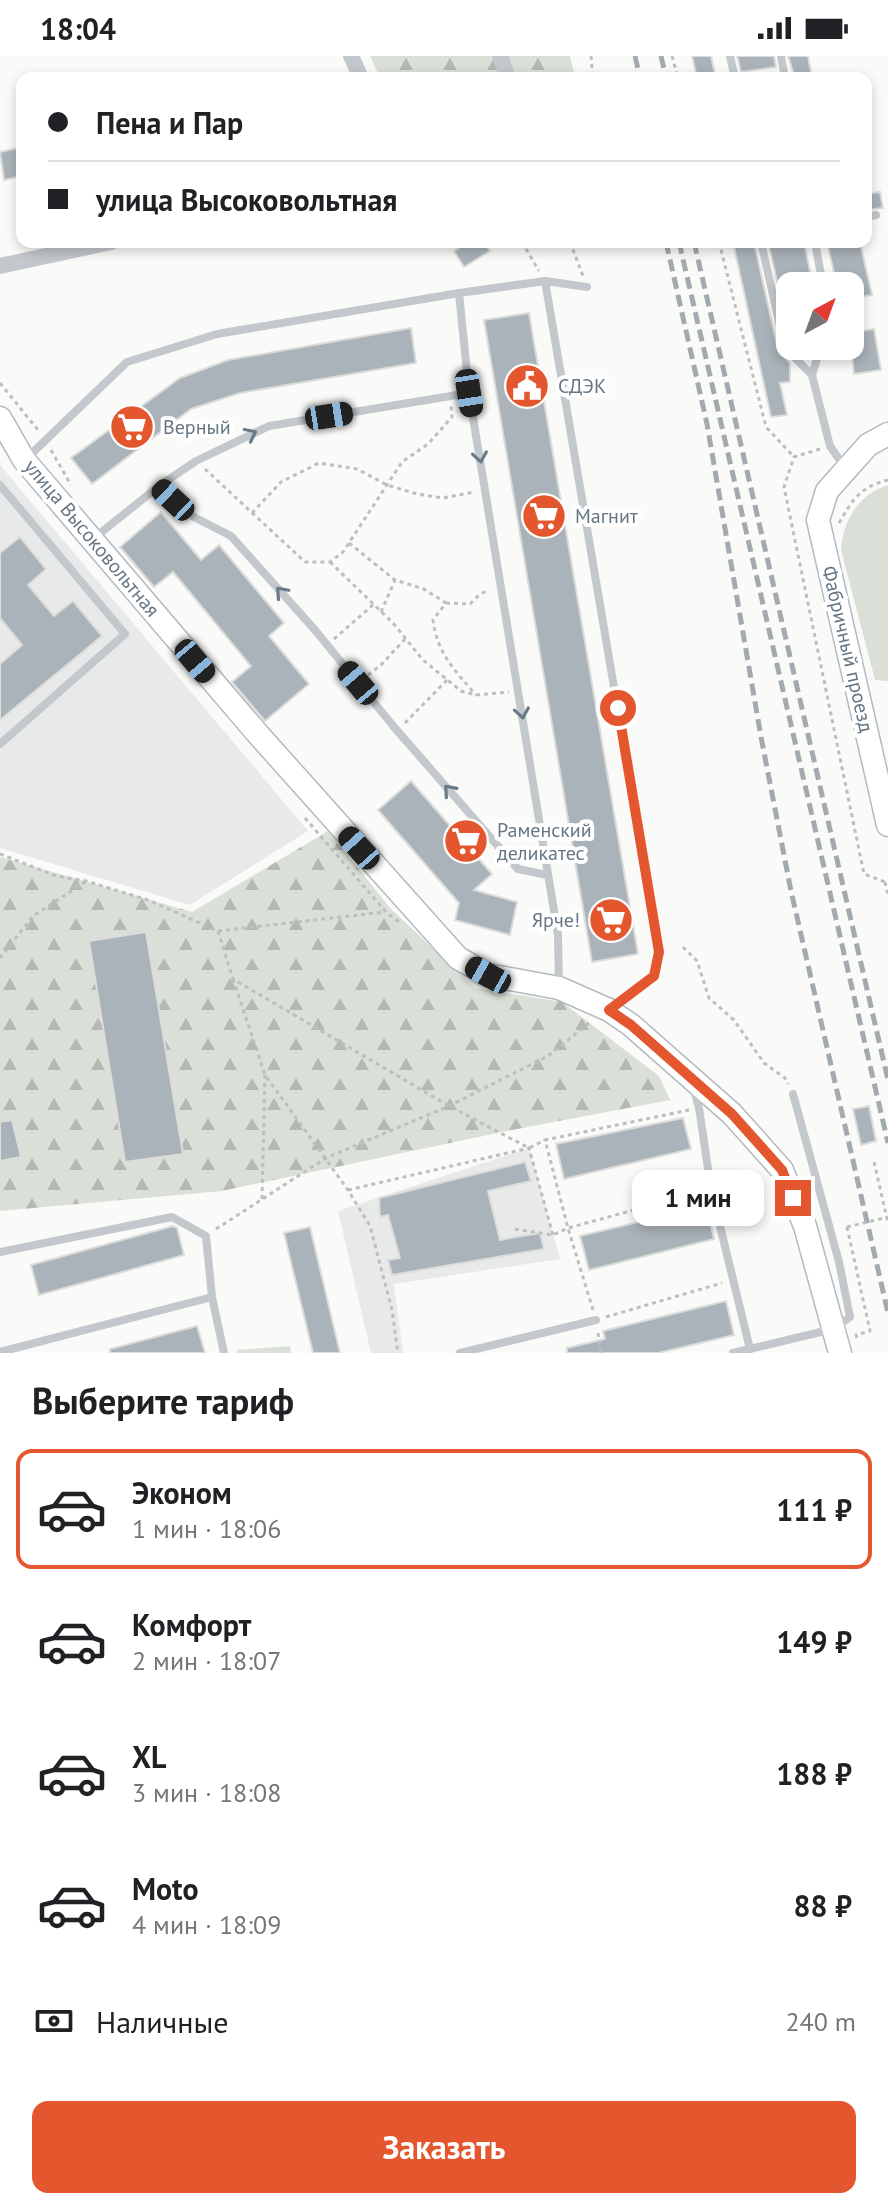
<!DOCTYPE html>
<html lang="ru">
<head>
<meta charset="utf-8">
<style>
	:root { --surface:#fff; --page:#f6f6f6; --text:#202124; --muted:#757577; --line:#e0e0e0; --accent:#e4572e }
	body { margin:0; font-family:"PT Sans",sans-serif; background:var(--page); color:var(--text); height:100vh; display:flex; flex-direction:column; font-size:30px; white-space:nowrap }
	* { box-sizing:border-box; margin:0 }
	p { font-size:26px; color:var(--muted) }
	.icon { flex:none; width:44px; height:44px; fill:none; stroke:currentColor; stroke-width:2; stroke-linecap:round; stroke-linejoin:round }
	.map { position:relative; height:1297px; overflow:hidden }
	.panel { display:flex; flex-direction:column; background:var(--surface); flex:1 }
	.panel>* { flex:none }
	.banner { position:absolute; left:16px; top:16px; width:856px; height:176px; border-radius:16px; box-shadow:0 4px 12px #0003; display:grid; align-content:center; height:176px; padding:0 32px; background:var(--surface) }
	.needle { width:52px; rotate:41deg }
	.fabs { position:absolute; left:776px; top:216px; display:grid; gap:16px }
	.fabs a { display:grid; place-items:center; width:88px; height:88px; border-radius:16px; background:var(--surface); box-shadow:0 4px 12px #0003; font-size:40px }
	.end { position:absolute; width:36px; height:36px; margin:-18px; border:10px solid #e4572e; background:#fff; box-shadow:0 0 0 4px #fff }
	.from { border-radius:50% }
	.bubble { position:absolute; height:56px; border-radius:16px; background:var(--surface); box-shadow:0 4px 12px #0003; font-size:26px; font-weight:700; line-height:56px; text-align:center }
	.car { position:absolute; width:24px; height:48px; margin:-24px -12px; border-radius:10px; box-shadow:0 0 6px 2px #0007; background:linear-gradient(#222 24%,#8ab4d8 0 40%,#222 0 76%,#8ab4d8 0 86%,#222 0) }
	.banner b { display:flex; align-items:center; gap:28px; height:76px; font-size:30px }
	.banner b+b { border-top:2px solid var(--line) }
	.banner i { width:20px; height:20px; background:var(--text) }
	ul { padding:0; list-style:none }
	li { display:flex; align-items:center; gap:24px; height:120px; margin:0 16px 12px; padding:0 16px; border:4px solid transparent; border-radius:16px }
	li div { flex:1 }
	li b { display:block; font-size:30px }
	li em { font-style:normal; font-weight:700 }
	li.current { border-color:var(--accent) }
	li>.icon { width:72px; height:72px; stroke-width:1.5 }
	h2 { padding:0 32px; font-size:36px; line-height:96px }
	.pay { display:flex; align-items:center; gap:20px; height:88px; padding:0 32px; font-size:30px }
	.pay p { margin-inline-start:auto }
	.primary-button { display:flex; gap:16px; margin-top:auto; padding:16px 32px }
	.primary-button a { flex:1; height:92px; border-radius:16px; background:var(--accent); color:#fff; font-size:32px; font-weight:700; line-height:92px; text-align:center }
	.status { display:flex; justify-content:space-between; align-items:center; height:56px; padding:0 40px; background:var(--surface); direction:ltr }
	.status svg { height:22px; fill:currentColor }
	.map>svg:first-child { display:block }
</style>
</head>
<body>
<div class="status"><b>18:04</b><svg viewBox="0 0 49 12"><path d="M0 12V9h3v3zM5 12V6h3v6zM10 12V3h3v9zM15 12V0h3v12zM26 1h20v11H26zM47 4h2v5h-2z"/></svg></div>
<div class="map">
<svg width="888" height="1297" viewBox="0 0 888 1297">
	<defs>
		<pattern id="forest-firs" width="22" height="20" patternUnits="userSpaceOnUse" patternTransform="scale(2)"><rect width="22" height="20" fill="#dadfd7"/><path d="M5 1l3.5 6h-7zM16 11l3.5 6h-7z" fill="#b4b9b4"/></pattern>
		<pattern id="park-crowns" width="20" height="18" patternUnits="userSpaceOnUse" patternTransform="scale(2)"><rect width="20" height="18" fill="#dadfd7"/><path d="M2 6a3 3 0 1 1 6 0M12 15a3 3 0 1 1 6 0" fill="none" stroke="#b4b9b4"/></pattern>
	</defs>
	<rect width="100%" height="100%" fill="#fafaf8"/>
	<g fill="#e8e9e9">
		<path d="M0,409l308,366 -118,74 -190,-57z"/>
		<path d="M529,1092l31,111 -166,25 9,69h-32l-33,-142z"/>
	</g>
	<path fill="#dadfd7" d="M888,429v196l-13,-1 -34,-130c2,-30 18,-56 47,-65z"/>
	<g fill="url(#forest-firs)">
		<path d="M370,0h200l5,22h-195z"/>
		<path d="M328,775l63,78 84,79 87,14 97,74 11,24 -163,31 -285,60 -222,20v-354l192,55z"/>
	</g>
	<path fill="url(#park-crowns)" d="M290,1290l1,7h-54v-3z"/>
	<g fill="#aab3b9" stroke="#dcdcda" stroke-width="2">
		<path d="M692,0h19l5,22h-19z"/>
		<path d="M737,0h37l2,11 -35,5z"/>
		<path d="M788,0h20l4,22h-17z"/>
		<path d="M22,91v29l-18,4 -4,-28z"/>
		<path d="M880,136l3,16 -17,2v-16z"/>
		<path d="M468,186h16l6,9 -26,16 -10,-16z"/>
		<path d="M733,186h21l24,108 12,13v19l-10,1 7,32 -16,2z"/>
		<path d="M768,186h36l9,44h-23v52z"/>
		<path d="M827,186h33l12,53 -22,4v-13h-13z"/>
		<path d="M529,257l109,641 -46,8 -108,-642z"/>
		<path d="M411,272l5,35 -176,30 -49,16 -99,75 -21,-26 109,-80 48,-18z"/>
		<path d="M874,273l7,41 -27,4 -4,-41z"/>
		<path d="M161,456l40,48 18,-15 65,78 -15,13 40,48 -44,37 -33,-39 19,-16 -78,-94 -19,15 -34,-40z"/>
		<path d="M20,481l26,32 -18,16 26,31 19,-15 29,35 -102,84v-56l22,-19 -22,-27v-65z"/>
		<path d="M411,725l81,93 -18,16 43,12 -7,33 -55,-15 4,-17 -81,-93z"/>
		<path d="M146,876l37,222 -58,8 -36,-221z"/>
		<path d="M869,1050l7,35 -15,4 -8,-36z"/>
		<path d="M683,1062l8,31 -127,30 -8,-35z"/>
		<path d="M12,1064l9,37 -21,4v-39z"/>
		<path d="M525,1106l6,19 -43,10 12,49 40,-7 4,16 -152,26 -4,-15 12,-2 -12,-43 -8,2 -1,-19z"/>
		<path d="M706,1150l8,33 -125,31 -9,-34z"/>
		<path d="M173,1170l4,2 7,27 -145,40 -8,-30z"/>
		<path d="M310,1171l30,126h-27l-29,-120z"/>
		<path d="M726,1245l8,34 -76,18h-91v-5l38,-9 -2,-8z"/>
		<path d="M197,1270l8,27h-95v-4z"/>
	</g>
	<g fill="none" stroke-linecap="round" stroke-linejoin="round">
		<g stroke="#b3babf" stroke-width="25">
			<g id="secondary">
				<path d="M0,362l24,42 233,273 201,225 30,17 71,13 50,22 22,15 101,89 50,56 23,56 35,127"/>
				<path d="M888,378l-20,11 -41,46 -9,29 70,305"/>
			</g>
		</g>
		<g stroke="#bbbfc2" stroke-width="3" stroke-dasharray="4 4" stroke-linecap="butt">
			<path d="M591,0l2,22"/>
			<path d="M672,0l6,22"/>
			<path d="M522,186l17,29"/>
			<path d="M570,186l13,34"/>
			<path d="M719,186l47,185 28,30"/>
			<path d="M0,327l38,47"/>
			<path d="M820,393l-26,8 -10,30 80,387 24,9"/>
			<path d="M51,394l20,35"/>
			<path d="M205,413l100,93h25l13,-10 59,-90 26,-18 24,-27 -1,-12"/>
			<path d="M252,457l29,-31 38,-19 38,6 30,16 30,9 26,4 31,-6"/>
			<path d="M839,467c14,-24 21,-36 49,-43"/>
			<path d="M349,487l46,37 29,9 22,14 -13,17c4,33 22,51 43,75"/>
			<path d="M330,506l63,61 30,37 38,31 15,4 33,-3"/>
			<path d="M446,547l24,1 10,-10 9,-4"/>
			<path d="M381,556l14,-32"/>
			<path d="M334,583l40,-35"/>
			<path d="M368,619l13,-10 24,-26"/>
			<path d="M405,667l42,-43"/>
			<path d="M305,762l81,94 13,10"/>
			<path d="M0,798l56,22 30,5 62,19 70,31 15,48 216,127 80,42 16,-8"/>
			<path d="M885,826l3,13"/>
			<path d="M218,875l167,-19"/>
			<path d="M683,891l14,14 12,37 25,22 30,43 21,15 3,6"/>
			<path d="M0,902l33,-42 52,-34"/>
			<path d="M233,923l32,96 83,115 22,36 22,84 6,43"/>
			<path d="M874,1106l14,61"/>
			<path d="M348,1134l181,-42 24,87"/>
			<path d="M262,1143l3,-124"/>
			<path d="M847,1171l23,104 -14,4 1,3"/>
			<path d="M216,1173l110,-71 123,-52 99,-50 41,-33"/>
			<path d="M515,1173l38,6 15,-7 132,-36"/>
			<path d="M593,1254l-25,-82 -23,-88 144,-30"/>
			<path d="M606,1261l116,-34"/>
			<path d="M598,1277l3,20"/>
		</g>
		<g stroke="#c3c8cc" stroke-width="8">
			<path d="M730,0l5,22"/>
			<path d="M781,0l4,22"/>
			<path d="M866,161l10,-2"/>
			<path d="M761,186l24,106 27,27 18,71 15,22"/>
			<path d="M815,186l8,44"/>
			<path d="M545,225l42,6"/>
			<path d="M459,237l86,-12 114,671 -5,24 -44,33"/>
			<path d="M812,319l9,-29"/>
			<path d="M27,402l100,-96 90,-28 242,-41 10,100"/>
			<path d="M0,429l125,149 -125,110"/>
			<path d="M159,430l29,28 43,22 84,94 79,97 124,142 29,6"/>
			<path d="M93,483l66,-53 37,-25 73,-35 200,-33 89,542 1,51"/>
			<path d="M694,1033l5,19 12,81 39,160"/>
			<path d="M0,1196l172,-35 34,19 6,61 12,56"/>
			<path d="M0,1296l212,-55"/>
			<path d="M460,1297l136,-33"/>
			<path d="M733,1297l100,-24 17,-12 -11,-55 -46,-168"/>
		</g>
		<g stroke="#c3c8cc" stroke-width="16">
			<path d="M351,0l10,22"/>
			<path d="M500,0l8,22"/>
			<path d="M0,210l111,-24"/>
		</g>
		<use href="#secondary" stroke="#fff" stroke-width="22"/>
		<g stroke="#a2aab0" stroke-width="5" stroke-dasharray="12 6" stroke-linecap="butt">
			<path d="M635,0l5,22"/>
			<path d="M661,0l5,22"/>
			<path d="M666,186l41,182 54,313 30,154 97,422"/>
			<path d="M679,186l209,901"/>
			<path d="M694,186l194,838"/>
		</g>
		<path stroke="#bbbfc2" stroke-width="3" stroke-dasharray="4 4" stroke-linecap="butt" d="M847,1171l41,-10"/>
	</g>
	<defs><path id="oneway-chevron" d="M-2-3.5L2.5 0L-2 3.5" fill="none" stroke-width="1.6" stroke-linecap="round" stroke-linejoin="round" transform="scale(2)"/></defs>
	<g stroke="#6a7a87">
		<use href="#oneway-chevron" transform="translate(251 378) rotate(-26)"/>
		<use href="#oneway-chevron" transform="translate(480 401) rotate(81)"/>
		<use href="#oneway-chevron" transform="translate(281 536) rotate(-132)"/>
		<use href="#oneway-chevron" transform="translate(522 657) rotate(81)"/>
		<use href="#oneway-chevron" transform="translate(449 734) rotate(-131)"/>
	</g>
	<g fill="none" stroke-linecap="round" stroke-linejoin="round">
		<path stroke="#e4572e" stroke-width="10" d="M618,652l41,244 -5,24 -45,34 22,15 101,89 50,56 11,28"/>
	</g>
	<defs>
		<g id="civic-disc" transform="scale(2.3)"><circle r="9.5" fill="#e4572e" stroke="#fff"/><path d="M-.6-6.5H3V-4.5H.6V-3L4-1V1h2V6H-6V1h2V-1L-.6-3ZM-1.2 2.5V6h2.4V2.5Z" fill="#fff"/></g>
		<g id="supermarket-disc" transform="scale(2.3)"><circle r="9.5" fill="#e4572e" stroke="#fff"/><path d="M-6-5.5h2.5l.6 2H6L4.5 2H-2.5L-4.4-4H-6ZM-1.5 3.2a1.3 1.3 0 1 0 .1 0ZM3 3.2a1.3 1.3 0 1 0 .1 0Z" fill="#fff"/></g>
	</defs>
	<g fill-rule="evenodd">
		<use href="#civic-disc" x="527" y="330"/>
		<use href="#supermarket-disc" x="132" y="371"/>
		<use href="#supermarket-disc" x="544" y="460"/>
		<use href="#supermarket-disc" x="466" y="785"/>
		<use href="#supermarket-disc" x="611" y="864"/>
	</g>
	<g text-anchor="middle" stroke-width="8" stroke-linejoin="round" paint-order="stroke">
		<g font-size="20" fill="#657683" stroke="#fff" text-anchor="start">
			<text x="558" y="337">СДЭК</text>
			<text x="163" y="378">Верный</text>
			<text x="575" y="467">Магнит</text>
			<text x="497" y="781">Раменский<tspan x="497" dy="23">деликатес</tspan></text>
			<text x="580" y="871" text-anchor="end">Ярче!</text>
		</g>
		<g font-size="20" fill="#657683" stroke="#fff">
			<text transform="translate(92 482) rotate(50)" y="7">улица Высоковольтная</text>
			<text transform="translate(848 593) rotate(77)" y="7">Фабричный проезд</text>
		</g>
	</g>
</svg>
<div class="fabs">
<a><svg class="needle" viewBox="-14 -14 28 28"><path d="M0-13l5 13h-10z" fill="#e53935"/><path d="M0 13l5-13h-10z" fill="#757577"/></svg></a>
</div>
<i class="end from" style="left:618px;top:652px"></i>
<i class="end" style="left:793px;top:1142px"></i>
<div class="bubble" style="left:632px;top:1114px;width:132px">1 мин</div>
<i class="car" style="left:469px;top:337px;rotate:171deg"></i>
<i class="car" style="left:329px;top:360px;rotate:81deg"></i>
<i class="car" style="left:173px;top:444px;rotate:313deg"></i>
<i class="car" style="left:195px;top:605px;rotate:140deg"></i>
<i class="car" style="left:358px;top:627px;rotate:320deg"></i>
<i class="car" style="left:359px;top:792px;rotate:318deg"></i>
<i class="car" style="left:488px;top:919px;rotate:299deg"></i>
<div class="banner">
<b><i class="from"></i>Пена и Пар</b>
<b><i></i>улица Высоковольтная</b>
</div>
</div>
<section class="panel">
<h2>Выберите тариф</h2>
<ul>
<li class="current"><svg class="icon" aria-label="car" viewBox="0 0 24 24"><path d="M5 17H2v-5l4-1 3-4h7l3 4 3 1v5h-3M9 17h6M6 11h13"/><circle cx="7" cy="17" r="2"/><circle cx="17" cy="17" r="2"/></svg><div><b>Эконом</b><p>1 мин · 18:06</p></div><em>111 ₽</em></li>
<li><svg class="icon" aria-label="car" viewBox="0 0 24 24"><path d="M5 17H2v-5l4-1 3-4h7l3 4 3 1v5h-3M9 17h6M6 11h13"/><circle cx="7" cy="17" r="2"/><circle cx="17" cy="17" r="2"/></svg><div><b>Комфорт</b><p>2 мин · 18:07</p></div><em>149 ₽</em></li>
<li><svg class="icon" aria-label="car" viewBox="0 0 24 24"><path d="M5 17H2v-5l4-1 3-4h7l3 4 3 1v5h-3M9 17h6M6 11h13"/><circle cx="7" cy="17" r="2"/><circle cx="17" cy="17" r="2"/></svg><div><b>XL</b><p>3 мин · 18:08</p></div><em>188 ₽</em></li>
<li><svg class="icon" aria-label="car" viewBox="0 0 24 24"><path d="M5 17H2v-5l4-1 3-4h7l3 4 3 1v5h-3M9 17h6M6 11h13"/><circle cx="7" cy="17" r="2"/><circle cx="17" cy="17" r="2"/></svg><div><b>Moto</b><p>4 мин · 18:09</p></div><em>88 ₽</em></li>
</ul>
<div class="pay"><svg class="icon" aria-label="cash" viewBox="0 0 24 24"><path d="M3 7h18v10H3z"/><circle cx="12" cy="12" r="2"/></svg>Наличные<p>240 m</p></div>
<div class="primary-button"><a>Заказать</a></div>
</section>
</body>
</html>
